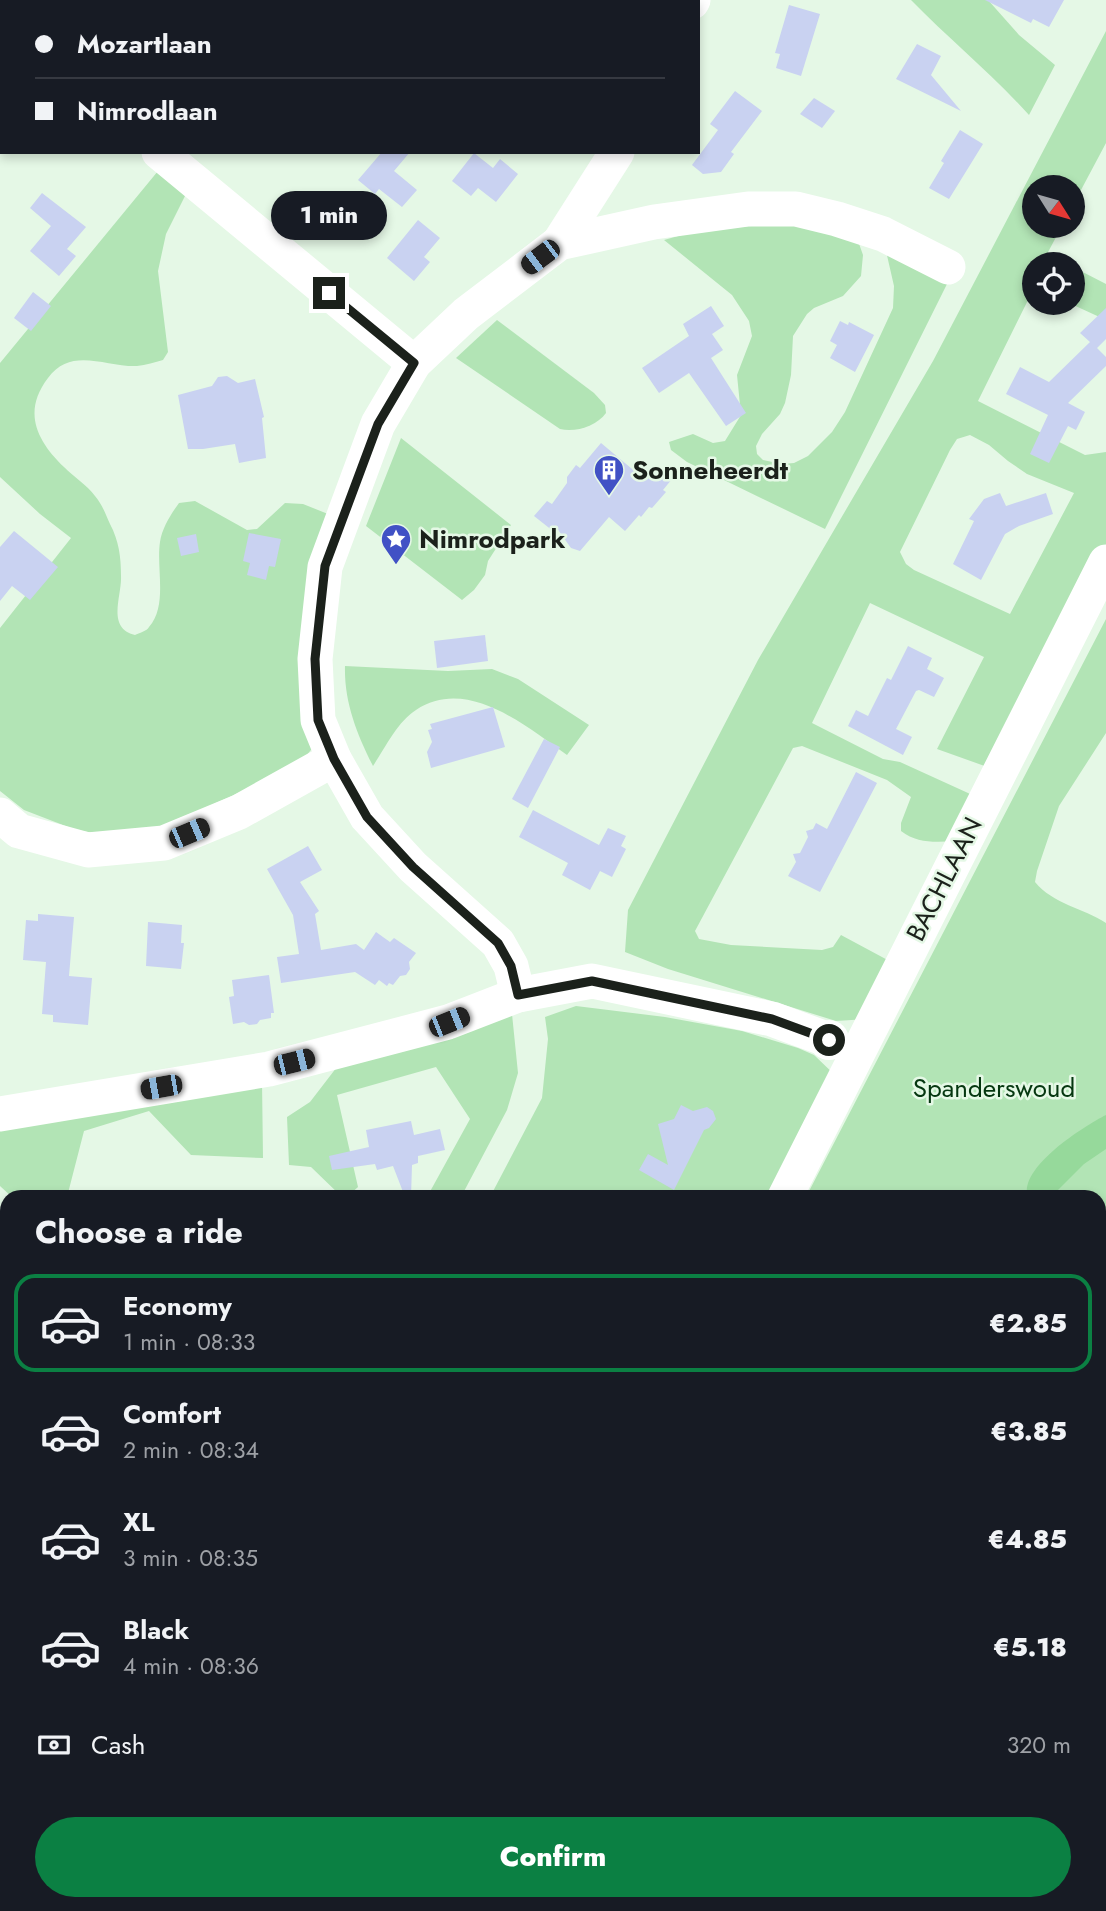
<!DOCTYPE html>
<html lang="en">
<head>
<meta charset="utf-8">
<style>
	:root { --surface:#171b24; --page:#20242c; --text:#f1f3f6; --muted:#9ea1a6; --line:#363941; --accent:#0b8043 }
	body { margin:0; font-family:Jost,sans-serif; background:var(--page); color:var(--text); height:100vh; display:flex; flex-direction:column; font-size:26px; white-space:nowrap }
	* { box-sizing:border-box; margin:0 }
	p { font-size:23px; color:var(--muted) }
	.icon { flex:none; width:38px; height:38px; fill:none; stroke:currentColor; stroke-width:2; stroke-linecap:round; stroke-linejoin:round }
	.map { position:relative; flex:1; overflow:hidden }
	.sheet { position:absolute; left:0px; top:1190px; width:1106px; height:721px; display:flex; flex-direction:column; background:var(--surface); border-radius:21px 21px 0 0; box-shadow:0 4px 10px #0003 }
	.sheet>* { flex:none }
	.hud { position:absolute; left:0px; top:0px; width:700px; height:154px; box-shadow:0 4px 10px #0003; display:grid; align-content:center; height:154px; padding:0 35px; background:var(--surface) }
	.needle { width:46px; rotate:127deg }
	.buttons { position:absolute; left:1022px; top:175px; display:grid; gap:14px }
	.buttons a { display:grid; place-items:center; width:63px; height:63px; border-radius:50%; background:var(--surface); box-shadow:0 4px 10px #0003; font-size:35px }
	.end { position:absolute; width:32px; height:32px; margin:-16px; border:9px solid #1b211b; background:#fff; box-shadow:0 0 0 4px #fff }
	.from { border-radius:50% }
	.bubble { position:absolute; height:49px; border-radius:24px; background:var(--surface); box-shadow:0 4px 10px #0003; font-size:23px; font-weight:800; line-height:49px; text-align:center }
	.car { position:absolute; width:21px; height:42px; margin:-21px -10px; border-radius:9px; box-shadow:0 0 5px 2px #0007; background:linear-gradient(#222 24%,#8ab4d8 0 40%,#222 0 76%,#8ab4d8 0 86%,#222 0) }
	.hud b { display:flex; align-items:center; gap:24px; height:66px; font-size:26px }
	.hud b+b { border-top:2px solid var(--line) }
	.hud i { width:18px; height:18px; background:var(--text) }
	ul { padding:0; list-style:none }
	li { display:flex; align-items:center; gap:21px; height:98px; margin:0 14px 10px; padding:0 21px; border:4px solid transparent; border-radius:21px }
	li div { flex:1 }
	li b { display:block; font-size:26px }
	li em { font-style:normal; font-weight:800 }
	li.active { border-color:var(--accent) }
	li>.icon { width:63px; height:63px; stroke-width:1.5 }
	h2 { padding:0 35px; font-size:32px; line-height:84px }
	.pay { display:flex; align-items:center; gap:18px; height:77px; padding:0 35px; font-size:26px }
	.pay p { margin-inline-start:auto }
	.action { display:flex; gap:14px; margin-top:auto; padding:14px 35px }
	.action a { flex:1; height:80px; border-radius:42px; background:var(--accent); color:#fff; font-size:28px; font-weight:800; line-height:80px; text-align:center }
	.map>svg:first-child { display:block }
</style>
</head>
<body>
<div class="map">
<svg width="1106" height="1911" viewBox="0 0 1106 1911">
	<rect width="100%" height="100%" fill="#e5f8e6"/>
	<g fill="#b2e4b5" fill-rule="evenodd">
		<path d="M911,0h77l31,35 36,30 -26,50c-37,-41 -80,-76 -118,-115z"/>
		<path d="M1106,31v112l-33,62v-18h-39v39h28l-15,28 19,10h-32v24l-56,113 107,54 21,-3v93l-113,224 -56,-20 47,-92 -114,-54 -58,120 71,36 17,3 79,36 -22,43c-21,1 -39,3 -56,-10v-8l10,-26 -24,-17 -85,-34 -9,2 -98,183 4,8 32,6 91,5 11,-3 8,-12 54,29 -28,55 -31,2 -168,-52 -43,-17 3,-42 130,-250 175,-299zM970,435l19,10 19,16 19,13 47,19 -64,121 -96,-44 -8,-6 -6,-12 50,-102 7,-11z"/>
		<path d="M158,171l28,23 -20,40 -8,37 10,81 -5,8c-8,2 -17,5 -26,6 -32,1 -66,-20 -89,12 -26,34 -11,63 16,89 10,10 23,18 31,29 7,8 11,19 15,28 9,17 11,33 11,52 1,20 -15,52 14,59 4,-2 12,-4 14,-8 19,-21 7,-59 11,-85 2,-14 11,-28 19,-39l16,-2 52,29 10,-1 28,-26 18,1 35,14 -23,227 -9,11 -32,21 -116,52 -52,6 -30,-5 -52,-20 -24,-19v-163l71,-90 -31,-24 -40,-37v-114z"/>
		<path d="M800,223l57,15 6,17 -2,21 -18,20 -29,12 -7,6 -14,22 -2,39 -6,28 -5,11 -18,20 -6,12 1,8 6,6 19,4 12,-1 14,-7 24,-24 13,-20 48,-104 1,-22 -8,-35 64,27 -125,251 -138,-67 -16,-12 -2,-8 24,-8 20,9 12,-2 16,-26 -4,-40 15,-39 -3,-15 -17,-26 -68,-55 39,-11z"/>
		<path d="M1073,267l33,17v36l-37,-17h4z"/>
		<path d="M497,320l97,73 11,12 1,8c-9,13 -31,20 -46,16l-104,-71z"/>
		<path d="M401,438l110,87 -23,36 -3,14 -11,15 -12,10 -96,-74z"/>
		<path d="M1106,619v114l-47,73 -22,65 -2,11c18,22 48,26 71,41v988h-433l4,-7h422v-707h-293z"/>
		<path d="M345,666l103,5 44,-2 26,10 71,46 -22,30c-41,-29 -100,-79 -151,-45 -18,11 -31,38 -43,56 -16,-32 -29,-64 -28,-100z"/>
		<path d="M576,1006l89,11 77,14 56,17 16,7 23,22 -61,120h-286l52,-99 6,-59 -3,-22z"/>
		<path d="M512,1014l6,59 -11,37 -46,87h-34l43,-78 -34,-52 -99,28 21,92 -11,10h-5l-31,-30 -22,-2 -2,-48 23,-15 30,-39z"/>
		<path d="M262,1081l1,77 -72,-3 -42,-44 -65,20 -17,66h-55l-12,-11v-58z"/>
		<path d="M0,1374l7,3v212l-7,7v-11l5,-20 -5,-9z"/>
		<path d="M330,1904h86l-3,7h-81z"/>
		<path d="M456,1904h144l10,7h-158z"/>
	</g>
	<path fill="#96d99b" d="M1106,1115v34l-22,15 -33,33h-23c-10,-29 56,-71 78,-82z"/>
	<g fill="#c9d2f1">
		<path d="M985,0h79l-15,27 -16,-8 -2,4z"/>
		<path d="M789,5l31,9 -19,62 -25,-8 4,-14 -5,-1z"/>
		<path d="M917,44l24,12 -10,19 30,36 -65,-32z"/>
		<path d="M735,91l27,20 -31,41 3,2 -13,18 -18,2 -11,-9 26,-35 -8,-6z"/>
		<path d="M814,98l21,13 -13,17 -22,-14z"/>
		<path d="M960,130l23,14 -34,55 -20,-11 15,-25 -3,-2z"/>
		<path d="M382,152h28l-16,19 23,19 -15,17 -23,-18 -4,5 -17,-14z"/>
		<path d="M474,153l19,15 7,-9 18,15 -22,28 -18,-14 -7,8 -19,-15z"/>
		<path d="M42,193l44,34 -19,22 9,7 -17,20 -29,-25 21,-25 -21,-18z"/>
		<path d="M418,220l22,18 -16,19 6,5 -16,19 -27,-23z"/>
		<path d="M33,292l18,14 -20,25 -17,-13z"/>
		<path d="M711,306l13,20 -12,8 11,16 -12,8 35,55 -20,13 -37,-53 -30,20 -17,-25 47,-32 -6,-12z"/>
		<path d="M1106,308v31l-9,9 9,9v9l-38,37 17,9 -9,18 -8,-4 -19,37 -19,-9 18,-39 -42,-21 14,-27 29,15 41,-40 -10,-9z"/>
		<path d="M840,321l8,4 1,-3 25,13 -19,37 -25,-14 7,-13 -7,-4z"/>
		<path d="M227,376l11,7 17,-4 9,38 -2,1 4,40 -27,5 -4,-19 -32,5h-15l-10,-54 34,-9 6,-9z"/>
		<path d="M601,443l43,36 11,-13 17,13 -9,11 3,2 -14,16 -3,-1 -8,10 -2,-2 -14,16 -16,-14 -29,34 -9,-3 -15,-21 -3,4 -19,-15 13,-15 5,3 15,-21v-6l9,-12 4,3z"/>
		<path d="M1000,493l6,13 40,-13 7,21 -34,12 -14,8 -24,46 -28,-16 21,-43 -5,-2 15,-20z"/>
		<path d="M14,531l44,36 -28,33 -18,-14 -12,15v-54z"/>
		<path d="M249,533l32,6 -6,28 -6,-1 -3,14 -19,-5 3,-12 -7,-2z"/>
		<path d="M196,534l3,18 -18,4 -4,-18z"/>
		<path d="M485,635l3,26 -51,7 -3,-27z"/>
		<path d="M908,646l24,12 -5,11 17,9 -10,19 -15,-7 -3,1 -20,38 16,8 -9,18 -55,-29 8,-16 12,6 19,-38 4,2z"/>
		<path d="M493,707l12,40 -74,21 -4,-16 5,-10 -4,-12 4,-1 -2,-5z"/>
		<path d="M544,739l16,8 -32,61 -16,-9z"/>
		<path d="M856,772l21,11 -57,109 -32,-16 8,-14 -3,-8 7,-1 8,-16 -2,-6 7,-2 3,-6 11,6z"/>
		<path d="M533,810l66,35 9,-17 18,8 -5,10 5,3 -14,28 -12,-6 -10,19 -28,-15 6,-12 -49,-26z"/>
		<path d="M308,846l14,24 -22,12 19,29 -4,3 6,36 35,-6 8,6 12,-18 14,10 4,-4 22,15 -7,9 1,7 -4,6 -6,1 -7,9 -4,-2 -2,3 -8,-6 -4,5 -20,-13 -74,11 -4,-26 22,-3 -6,-39 -26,-46z"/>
		<path d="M38,914l36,3 -5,59 23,2 -4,47 -35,-3v-7l-11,-1 4,-52 -23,-2 3,-40 12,1z"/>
		<path d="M148,922l34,3 -1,18h3l-3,26 -35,-3z"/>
		<path d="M269,975l5,38h-3v5l-11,2 -3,4 -8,1 -5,-3 -11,2 -4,-27 5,-1 -2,-16z"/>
		<path d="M681,1105l12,6 14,-4 6,4 3,8 -7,9 -5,2 -30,60 -35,-20 9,-16 20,11 -10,-41 16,-5z"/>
		<path d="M411,1121l3,14 26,-6 5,21 -27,6v7l-6,2 -1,32h-6l-12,-31 -16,4 -2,-6 -43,6 -3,-14 40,-9 -3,-17z"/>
	</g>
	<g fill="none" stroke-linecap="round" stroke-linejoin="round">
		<g stroke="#fff" stroke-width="35">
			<path d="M692,2l1,-2"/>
			<path d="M0,21l2,2"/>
			<path d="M159,152l255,211"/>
			<path d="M559,243l58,-91"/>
			<path d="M0,815l19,16 69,19 76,-7 75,-31 95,-53"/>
			<path d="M518,995l-7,-29 -13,-23 -85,-76 -46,-50 -33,-58 -16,-39 -3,-61 10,-92 53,-143 36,-61 52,-49 93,-71 95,-21 94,-13h48l41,10 46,15 65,33"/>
			<path d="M0,1114l269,-45 179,-47 70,-27 74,-14 180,38 57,21"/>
			<path d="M785,1197l321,-635"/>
			<path d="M0,1830l7,3"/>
			<path d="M171,1904l15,7"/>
			<path d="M136,1911l3,-7"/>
			<path d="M423,1911l3,-7"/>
		</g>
	</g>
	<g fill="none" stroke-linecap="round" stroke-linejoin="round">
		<path stroke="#1b211b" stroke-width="9" d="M329,293l85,70 -36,61 -53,142 -10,93 3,61 16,39 33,58 46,50 85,76 13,23 7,29 74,-14 180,38 57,21"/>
	</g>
	<defs>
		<g id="building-pin" transform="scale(1.575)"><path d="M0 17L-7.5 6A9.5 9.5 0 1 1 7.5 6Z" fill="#4151c5" stroke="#e5f8e6"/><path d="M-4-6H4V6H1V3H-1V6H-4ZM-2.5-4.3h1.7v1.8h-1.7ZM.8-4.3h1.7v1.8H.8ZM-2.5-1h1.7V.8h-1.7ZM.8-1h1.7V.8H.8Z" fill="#fff"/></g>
		<g id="sight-pin" transform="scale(1.575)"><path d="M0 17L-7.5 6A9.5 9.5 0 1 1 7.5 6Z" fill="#4151c5" stroke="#e5f8e6"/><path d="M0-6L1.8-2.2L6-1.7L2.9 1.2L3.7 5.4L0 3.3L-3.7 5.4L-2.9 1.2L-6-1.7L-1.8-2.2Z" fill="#fff"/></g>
	</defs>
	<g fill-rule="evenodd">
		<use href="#building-pin" x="609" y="470"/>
		<use href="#sight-pin" x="396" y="539"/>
	</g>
	<g text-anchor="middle" stroke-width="5" stroke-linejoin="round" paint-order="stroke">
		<g font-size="26" font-weight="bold" fill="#1b211b" stroke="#e5f8e6" text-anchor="start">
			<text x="632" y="479">Sonneheerdt</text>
			<text x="419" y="548">Nimrodpark</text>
		</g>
		<g font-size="26" fill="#1b211b" stroke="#e5f8e6">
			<text transform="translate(944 879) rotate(-63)" y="9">BACHLAAN</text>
		</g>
		<g font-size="26" fill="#053710" stroke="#e5f8e6">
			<text x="994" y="1097">Spanderswoud</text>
		</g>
	</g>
</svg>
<div class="buttons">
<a><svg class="needle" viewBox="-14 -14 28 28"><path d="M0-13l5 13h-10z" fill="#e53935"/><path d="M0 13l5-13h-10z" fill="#9ea1a6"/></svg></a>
<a><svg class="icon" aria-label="locate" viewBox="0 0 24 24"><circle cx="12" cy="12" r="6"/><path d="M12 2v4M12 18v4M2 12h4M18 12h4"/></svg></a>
</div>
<i class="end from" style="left:829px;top:1040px"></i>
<i class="end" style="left:329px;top:293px"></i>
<div class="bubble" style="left:271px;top:191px;width:116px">1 min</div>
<i class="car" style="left:540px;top:257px;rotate:233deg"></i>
<i class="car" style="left:189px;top:833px;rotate:67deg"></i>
<i class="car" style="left:449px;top:1022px;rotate:68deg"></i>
<i class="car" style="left:294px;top:1062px;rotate:76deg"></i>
<i class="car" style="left:161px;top:1087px;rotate:260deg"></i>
<div class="hud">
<b><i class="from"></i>Mozartlaan</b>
<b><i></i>Nimrodlaan</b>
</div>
<section class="sheet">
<h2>Choose a ride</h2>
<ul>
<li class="active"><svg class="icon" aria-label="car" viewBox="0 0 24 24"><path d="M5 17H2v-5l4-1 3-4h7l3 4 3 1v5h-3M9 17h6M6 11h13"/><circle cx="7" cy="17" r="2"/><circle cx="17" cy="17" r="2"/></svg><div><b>Economy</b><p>1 min · 08:33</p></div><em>€2.85</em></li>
<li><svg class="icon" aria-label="car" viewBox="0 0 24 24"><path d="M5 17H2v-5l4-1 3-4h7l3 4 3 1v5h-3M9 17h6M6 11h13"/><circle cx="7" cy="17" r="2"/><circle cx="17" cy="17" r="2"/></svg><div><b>Comfort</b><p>2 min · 08:34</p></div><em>€3.85</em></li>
<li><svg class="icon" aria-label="car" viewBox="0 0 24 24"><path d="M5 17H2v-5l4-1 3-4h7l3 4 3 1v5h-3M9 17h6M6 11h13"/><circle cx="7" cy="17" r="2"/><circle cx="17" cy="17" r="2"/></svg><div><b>XL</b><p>3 min · 08:35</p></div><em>€4.85</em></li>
<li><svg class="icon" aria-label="car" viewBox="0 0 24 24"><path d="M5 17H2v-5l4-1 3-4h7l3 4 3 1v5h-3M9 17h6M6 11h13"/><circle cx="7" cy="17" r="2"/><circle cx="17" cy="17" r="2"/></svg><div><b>Black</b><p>4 min · 08:36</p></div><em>€5.18</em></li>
</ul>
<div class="pay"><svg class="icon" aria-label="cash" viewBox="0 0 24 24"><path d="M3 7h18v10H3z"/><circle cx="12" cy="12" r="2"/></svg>Cash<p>320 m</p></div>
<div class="action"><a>Confirm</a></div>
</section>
</div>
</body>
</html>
